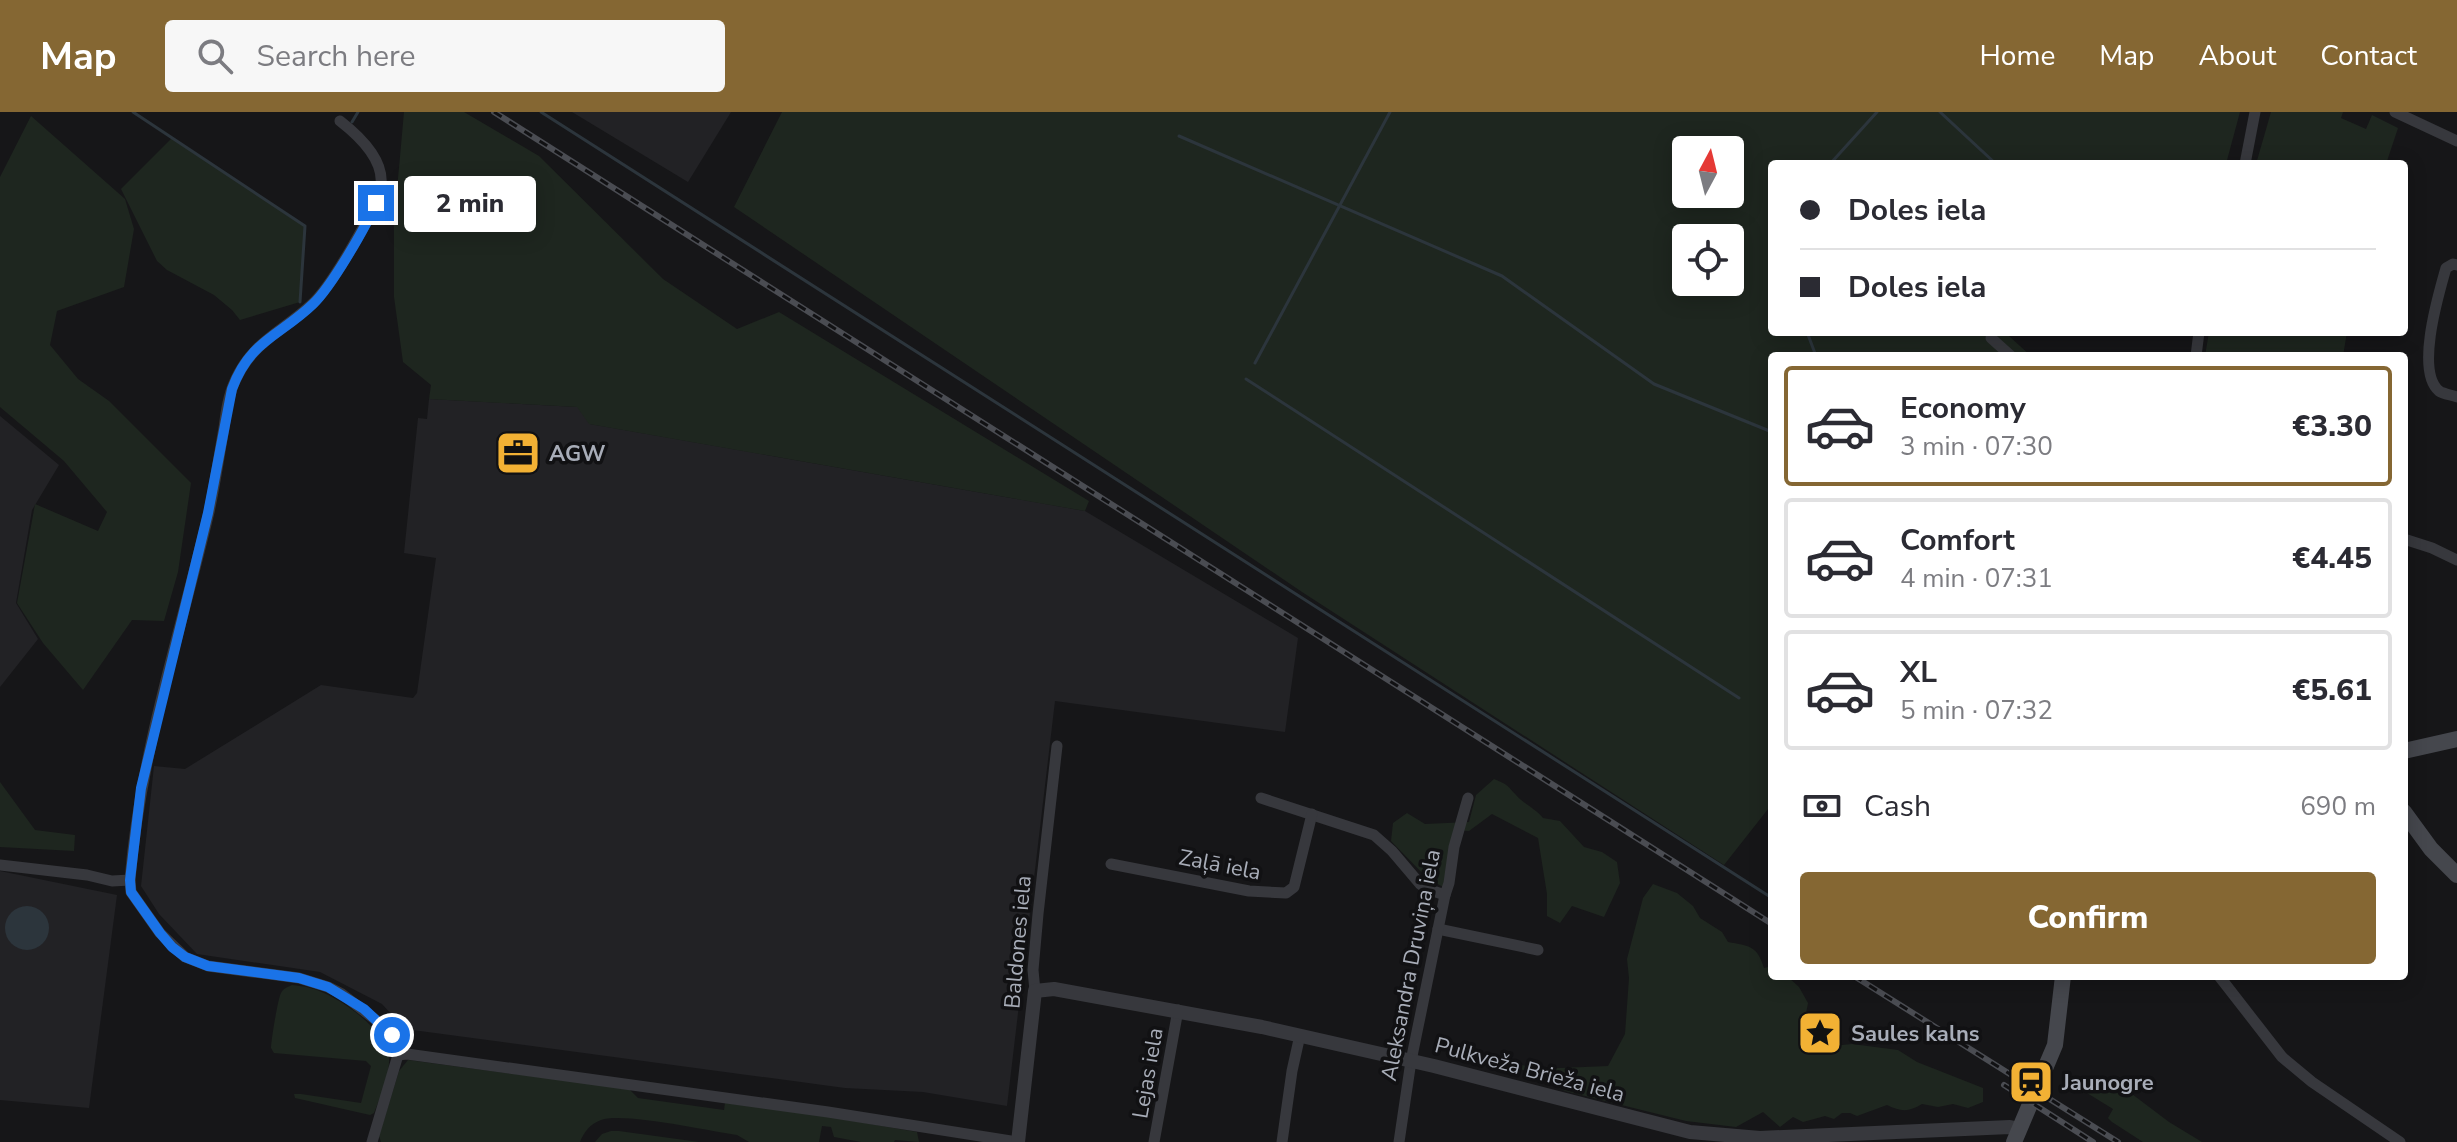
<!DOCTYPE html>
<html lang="en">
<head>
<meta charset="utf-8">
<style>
	:root { --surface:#fff; --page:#f7f7f7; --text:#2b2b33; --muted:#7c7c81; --line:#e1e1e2; --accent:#856733 }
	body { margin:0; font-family:"Nunito Sans",sans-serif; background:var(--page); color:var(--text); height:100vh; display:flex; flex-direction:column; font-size:30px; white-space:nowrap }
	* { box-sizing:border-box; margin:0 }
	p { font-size:26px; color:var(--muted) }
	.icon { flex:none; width:44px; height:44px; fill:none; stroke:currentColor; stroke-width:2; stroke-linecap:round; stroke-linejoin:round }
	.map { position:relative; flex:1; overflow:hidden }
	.details { position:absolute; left:1768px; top:240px; width:640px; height:628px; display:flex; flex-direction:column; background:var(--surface); border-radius:8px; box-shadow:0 4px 20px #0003 }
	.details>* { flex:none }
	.banner { position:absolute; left:1768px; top:48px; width:640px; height:176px; border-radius:8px; box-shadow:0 4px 20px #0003; display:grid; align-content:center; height:176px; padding:0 32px; background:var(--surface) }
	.needle { width:52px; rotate:7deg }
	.controls { position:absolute; left:1672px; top:24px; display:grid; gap:16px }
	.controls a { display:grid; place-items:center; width:72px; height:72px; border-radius:8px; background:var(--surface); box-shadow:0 4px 20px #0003; font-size:40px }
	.end { position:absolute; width:36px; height:36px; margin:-18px; border:10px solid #1a73e8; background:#fff; box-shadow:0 0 0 4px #fff }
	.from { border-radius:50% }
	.bubble { position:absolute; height:56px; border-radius:8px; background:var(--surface); box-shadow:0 4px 20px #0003; font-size:26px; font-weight:800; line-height:56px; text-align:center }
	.banner b { display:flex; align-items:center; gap:28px; height:76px; font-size:30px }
	.banner b+b { border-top:2px solid var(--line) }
	.banner i { width:20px; height:20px; background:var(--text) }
	ul { padding:14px 0 0; list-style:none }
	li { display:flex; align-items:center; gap:24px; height:120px; margin:0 16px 12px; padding:0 16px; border:4px solid var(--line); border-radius:8px }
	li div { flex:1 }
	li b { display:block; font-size:30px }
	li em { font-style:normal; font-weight:800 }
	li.selected { border-color:var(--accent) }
	li>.icon { width:72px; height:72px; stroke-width:1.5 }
	.pay { display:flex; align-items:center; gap:20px; height:88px; padding:0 32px; font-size:30px }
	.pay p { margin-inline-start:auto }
	.primary-button { display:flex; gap:16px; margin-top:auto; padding:16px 32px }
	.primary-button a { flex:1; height:92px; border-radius:8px; background:var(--accent); color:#fff; font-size:32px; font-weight:800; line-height:92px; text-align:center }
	header { display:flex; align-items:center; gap:48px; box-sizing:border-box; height:112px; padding:0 40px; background:var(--accent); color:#fff }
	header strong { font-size:38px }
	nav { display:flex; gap:44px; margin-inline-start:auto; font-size:28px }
	.search { width:560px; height:72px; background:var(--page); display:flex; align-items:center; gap:20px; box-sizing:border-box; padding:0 28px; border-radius:8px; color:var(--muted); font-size:30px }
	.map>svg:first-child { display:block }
</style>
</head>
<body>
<header>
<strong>Map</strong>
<div class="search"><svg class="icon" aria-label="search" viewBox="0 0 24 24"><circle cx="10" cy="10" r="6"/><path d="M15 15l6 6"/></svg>Search here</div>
<nav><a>Home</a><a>Map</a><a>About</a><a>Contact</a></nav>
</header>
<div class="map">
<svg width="2457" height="1030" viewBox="0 0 2457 1030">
	<rect width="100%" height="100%" fill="#161618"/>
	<g fill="#222225">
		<path d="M572,0h159l-43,70z"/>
		<path d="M429,287l149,8 12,17 495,87 213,127 -13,94 -230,-31 -48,405 -84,-14 -78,-4 -440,-59 -23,-25 -62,-32 -123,-18 -38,-40 -18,-28 13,-120 31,3 136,-84 92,13 4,-5 19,-135 -32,-5 14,-135 9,1z"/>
		<path d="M0,304l59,49 -27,45 -16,93 22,36 -38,48z"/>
		<path d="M0,759l117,24 -28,213 -89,-8z"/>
	</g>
	<g fill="#1e261f" fill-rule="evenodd">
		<path d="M404,0h60l75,44 124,123 74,50 42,-17 310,189 -4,10 -496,-87 -12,-17 -148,-8 2,-14 -28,-23 -9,-65v-74z"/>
		<path d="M782,0h1458l-14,52h-454v168h240l-3,4 22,20h-259v448l-48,61 -422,-273 -568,-385zM1686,38h44v44h-44zM1686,126h44v44h-44z"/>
		<path d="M2271,0h72l-2,6 25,11 6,-14 26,13 -12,36h-130z"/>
		<path d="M31,4l94,83 9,30 -10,58 -67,24 -7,34 28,34 31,22 82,82 -13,89 -14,49 -32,-1 -49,70 -40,-47 -26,-40 18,-99 63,27 9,-19 -43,-51 -64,-54v-230z"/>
		<path d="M172,26l133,88 -5,76 -60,18 -8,-10 -18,-15 -47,-25 -10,-9 -36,-72z"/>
		<path d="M2209,220h138l-4,24h-138z"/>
		<path d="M1494,667c14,6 12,5 22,16 8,9 19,13 27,23l17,3 24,26 18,5 15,10 3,21 -16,34 -32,-11 -12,17 -13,-7v-22l-9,-56 -46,-24 -23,17 -15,-1 -11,57 -17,-10 -35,-36 2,-18 14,-10 18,11 44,-2 7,-27z"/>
		<path d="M0,670l35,48 40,5 -1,16 -74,-4z"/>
		<path d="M1653,772l24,9 16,13 7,12 22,14 6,10c21,4 29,3 36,26l8,-2v10h15l12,11 9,16 -3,16 2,10 13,3 12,14 20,-2 46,6 19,12 66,26v14l-15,6 -15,-4 -15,3 -16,-3c-13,8 -21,8 -35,1l-30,11 -7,-3h-8l-8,6 -9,-3 -22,6 -10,-5 -13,10 -17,-15 -27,15 -50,-6 -121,-30 -62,-31 34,9 71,-3 17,-32 4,-56 -2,-19 16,-61z"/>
		<path d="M292,873c6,1 12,1 18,3 26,6 78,42 79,71 1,17 -9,38 -15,54l-4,2 -75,-17 -1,-4h7l60,9 10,-37 -5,-5 -92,-8 -3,-5c0,-7 7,-50 10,-55 3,-5 5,-5 11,-8z"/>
		<path d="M408,948l221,29 9,9 86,12 1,-7 82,10 110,19 2,10 -24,-2 -1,2h-33l-27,-5 -3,-10 -9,-1 -3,16h-70l-12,-7c-28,-4 -114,-23 -136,-15 -11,4 -17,12 -21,22h-199l-2,-6 20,-65z"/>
		<path d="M2114,965l2,5 53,40 33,20h-59l-31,-20 -4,-4 5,-9 -26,-16 1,-4h20z"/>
		<path d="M611,1019h8l80,11h-104l7,-8z"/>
	</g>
	<circle fill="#2c353c" cx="27" cy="816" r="22"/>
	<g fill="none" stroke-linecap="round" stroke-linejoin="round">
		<g stroke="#2c353c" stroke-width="3">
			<path d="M133,0l172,114 -5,76"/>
			<path d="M541,0l1231,786"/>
			<path d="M1940,0l56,52"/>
			<path d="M352,10l6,-10"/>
			<path d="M1179,24l323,140 152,108 118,48"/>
			<path d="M1830,52l47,-52"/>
			<path d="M1807,220l9,24"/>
			<path d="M1255,251l135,-251"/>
			<path d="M1246,267l493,319"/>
		</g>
		<g stroke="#37383d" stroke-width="11">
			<path d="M2395,0l62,29"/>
			<path d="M340,9c18,14 44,38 41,64 -4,24 -51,104 -70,120 -29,27 -59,37 -76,76 -7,15 -9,32 -11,47 -5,28 -9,56 -15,84 -29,122 -69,242 -79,368l1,12 29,41 25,24 23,9 91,12 29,9 14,7 39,30 11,11 6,13v7l-26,87"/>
			<path d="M2245,52l10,-52"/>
			<path d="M2457,153l-4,-1 -7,4c-7,25 -31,103 -7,123 4,3 13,4 18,6"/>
			<path d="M1991,226l20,18"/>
			<path d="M2196,244l3,-24"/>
			<path d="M2404,427l28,9 25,12"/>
			<path d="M1261,686l113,37 18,16 28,33 7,5 18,6"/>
			<path d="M1111,752l138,27 37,2 8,-6 18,-73"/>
			<path d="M0,753l87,10 25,6 18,-1"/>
			<path d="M1438,817l100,21"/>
			<path d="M2219,864l63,81 30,25 88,60"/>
			<path d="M1035,879l-2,-21 5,-56 19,-168"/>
			<path d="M398,943l9,-1 421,58 190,30"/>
			<path d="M1154,1030l24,-132"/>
			<path d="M1282,1030l10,-71 8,-36"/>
			<path d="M1399,1030l12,-81 34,-166 4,-12 5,-36 14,-49"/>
		</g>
		<path stroke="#37383d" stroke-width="14" d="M1018,1030l17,-151 19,-2 208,38 172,39 256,66 70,6 250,-11 9,2"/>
		<g stroke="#45474d" stroke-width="16">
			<path d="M2404,639l53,-12"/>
			<path d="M2404,700l27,37 26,26"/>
			<path d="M2014,1030l41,-97 8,-69"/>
		</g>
		<g stroke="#4a4c52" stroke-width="6">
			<g id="rail">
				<path d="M494,0l1278,812"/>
				<path d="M1854,864l264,166"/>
				<path d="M2004,973l89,57"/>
			</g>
		</g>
		<use href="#rail" stroke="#111113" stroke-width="3" stroke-dasharray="9" stroke-linecap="butt"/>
	</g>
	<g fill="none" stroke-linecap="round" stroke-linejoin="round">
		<path stroke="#1a73e8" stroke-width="10" d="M376,91c-10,24 -45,84 -63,101 -33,32 -63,36 -81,85l-24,124 -67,275 -11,92 1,12 29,41 12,14 13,10 23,9 91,12 29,9 36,22 28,26"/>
	</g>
	<defs>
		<g id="office-square" transform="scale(2.3)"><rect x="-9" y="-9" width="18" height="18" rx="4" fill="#f2b134" stroke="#111113"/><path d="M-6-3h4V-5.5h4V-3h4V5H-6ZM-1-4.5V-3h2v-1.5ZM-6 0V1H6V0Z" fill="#111"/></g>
		<g id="sight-square" transform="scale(2.3)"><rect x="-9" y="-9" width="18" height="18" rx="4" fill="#f2b134" stroke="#111113"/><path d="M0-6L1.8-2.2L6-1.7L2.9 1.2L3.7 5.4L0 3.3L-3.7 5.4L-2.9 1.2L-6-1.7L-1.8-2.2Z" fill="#111"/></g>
		<g id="station-square" transform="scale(2.3)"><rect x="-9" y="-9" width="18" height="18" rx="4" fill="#f2b134" stroke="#111113"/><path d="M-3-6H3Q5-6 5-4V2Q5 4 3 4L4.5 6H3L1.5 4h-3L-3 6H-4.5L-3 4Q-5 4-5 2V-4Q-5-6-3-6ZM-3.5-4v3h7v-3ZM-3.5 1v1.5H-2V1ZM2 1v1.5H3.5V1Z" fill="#111"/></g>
	</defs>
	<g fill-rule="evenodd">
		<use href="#office-square" x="518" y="341"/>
		<use href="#sight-square" x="1820" y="921"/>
		<use href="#station-square" x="2031" y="970"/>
	</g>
	<g text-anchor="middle" stroke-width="7" stroke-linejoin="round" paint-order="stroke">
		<g font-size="22" font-weight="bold" fill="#a8adb8" stroke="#111113" text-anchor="start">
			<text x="549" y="349">AGW</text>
			<text x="1851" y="929">Saules kalns</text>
			<text x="2062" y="978">Jaunogre</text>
		</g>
		<g font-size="22" fill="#a8adb8" stroke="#111113">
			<text transform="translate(1220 752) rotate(11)" y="8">Zaļā iela</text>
			<text transform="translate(1017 830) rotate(-85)" y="8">Baldones iela</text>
			<text transform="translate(1410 853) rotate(-79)" y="8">Aleksandra Druviņa iela</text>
			<text transform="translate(1530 957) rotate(15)" y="8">Pulkveža Brieža iela</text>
			<text transform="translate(1147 961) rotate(-80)" y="8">Lejas iela</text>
		</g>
	</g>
</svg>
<div class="controls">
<a><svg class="needle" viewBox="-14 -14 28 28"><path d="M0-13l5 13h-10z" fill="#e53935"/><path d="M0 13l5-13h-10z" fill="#7c7c81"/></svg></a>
<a><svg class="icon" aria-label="locate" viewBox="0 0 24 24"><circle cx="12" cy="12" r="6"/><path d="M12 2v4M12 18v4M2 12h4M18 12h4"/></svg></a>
</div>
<i class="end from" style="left:392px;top:923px"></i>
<i class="end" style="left:376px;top:91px"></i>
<div class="bubble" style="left:404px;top:64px;width:132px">2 min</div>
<div class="banner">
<b><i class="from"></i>Doles iela</b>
<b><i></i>Doles iela</b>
</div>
<section class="details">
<ul>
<li class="selected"><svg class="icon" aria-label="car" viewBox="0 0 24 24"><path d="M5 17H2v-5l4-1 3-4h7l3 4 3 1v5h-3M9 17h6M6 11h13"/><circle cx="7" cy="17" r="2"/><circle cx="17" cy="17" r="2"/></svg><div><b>Economy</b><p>3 min · 07:30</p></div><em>€3.30</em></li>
<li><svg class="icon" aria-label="car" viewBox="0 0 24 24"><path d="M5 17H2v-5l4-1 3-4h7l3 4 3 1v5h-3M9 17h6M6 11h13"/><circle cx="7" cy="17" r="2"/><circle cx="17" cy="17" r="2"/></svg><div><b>Comfort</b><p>4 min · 07:31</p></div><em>€4.45</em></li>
<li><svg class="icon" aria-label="car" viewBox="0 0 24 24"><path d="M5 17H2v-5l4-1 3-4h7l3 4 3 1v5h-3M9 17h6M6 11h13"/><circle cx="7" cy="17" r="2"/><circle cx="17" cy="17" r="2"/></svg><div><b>XL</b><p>5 min · 07:32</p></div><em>€5.61</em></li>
</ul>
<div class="pay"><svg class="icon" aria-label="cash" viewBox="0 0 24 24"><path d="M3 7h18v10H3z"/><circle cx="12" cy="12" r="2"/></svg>Cash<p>690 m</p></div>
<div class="primary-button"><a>Confirm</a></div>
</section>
</div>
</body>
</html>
